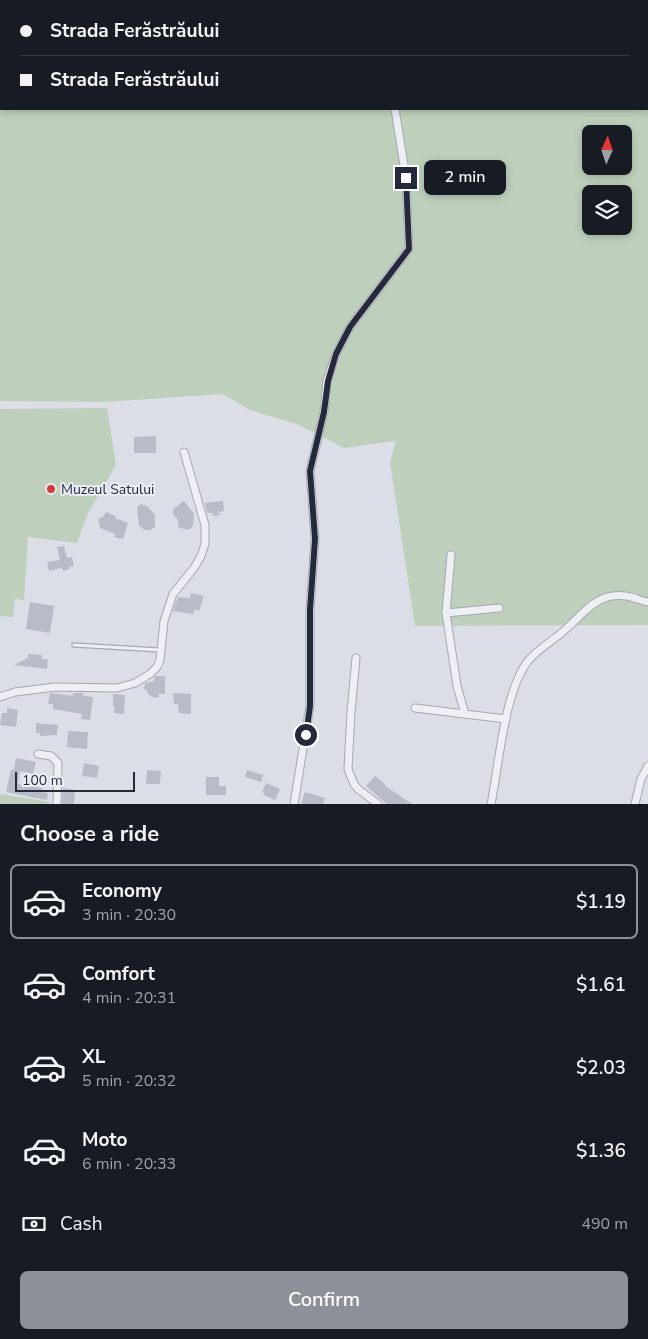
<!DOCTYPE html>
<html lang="en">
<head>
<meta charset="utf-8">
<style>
	:root { --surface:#171b24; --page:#20242c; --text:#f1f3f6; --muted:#9ea1a6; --line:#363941; --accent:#8c9099 }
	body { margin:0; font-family:"Nunito Sans",sans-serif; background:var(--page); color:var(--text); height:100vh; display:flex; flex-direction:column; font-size:19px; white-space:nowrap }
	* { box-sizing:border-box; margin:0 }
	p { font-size:16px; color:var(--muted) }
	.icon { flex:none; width:28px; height:28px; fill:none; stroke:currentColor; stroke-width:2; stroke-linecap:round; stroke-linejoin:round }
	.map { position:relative; height:804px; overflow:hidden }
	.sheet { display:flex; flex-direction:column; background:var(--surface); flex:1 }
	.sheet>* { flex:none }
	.banner { position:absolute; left:0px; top:0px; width:649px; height:110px; box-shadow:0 2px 8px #0003; display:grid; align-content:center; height:110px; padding:0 20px; background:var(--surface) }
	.needle { width:32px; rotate:3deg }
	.tools { position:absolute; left:582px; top:125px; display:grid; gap:10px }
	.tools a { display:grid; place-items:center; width:50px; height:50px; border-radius:8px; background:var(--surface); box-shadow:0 2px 8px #0003; font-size:25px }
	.scale { position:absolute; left:15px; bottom:12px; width:120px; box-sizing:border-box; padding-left:5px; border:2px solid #25293c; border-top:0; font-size:14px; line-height:18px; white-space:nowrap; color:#25293c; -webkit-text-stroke:4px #eaedf4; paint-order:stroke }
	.end { position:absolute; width:22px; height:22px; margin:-11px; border:6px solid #25293c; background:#fff; box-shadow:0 0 0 2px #fff }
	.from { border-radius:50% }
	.bubble { position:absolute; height:35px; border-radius:8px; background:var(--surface); box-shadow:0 2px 8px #0003; font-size:16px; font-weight:600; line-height:35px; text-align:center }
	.banner b { display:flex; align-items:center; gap:18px; height:48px; font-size:19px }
	.banner b+b { border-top:1px solid var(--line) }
	.banner i { width:12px; height:12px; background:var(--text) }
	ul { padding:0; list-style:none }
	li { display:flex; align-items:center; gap:15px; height:75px; margin:0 10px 8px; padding:0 10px; border:2px solid transparent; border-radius:8px }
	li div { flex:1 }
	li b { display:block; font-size:19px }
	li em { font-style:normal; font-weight:600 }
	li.selected { border-color:var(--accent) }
	li>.icon { width:45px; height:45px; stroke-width:1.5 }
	h2 { padding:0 20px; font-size:22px; line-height:60px }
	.pay { display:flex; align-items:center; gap:12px; height:55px; padding:0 20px; font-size:19px }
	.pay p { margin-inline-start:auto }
	.primary-button { display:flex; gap:10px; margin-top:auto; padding:10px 20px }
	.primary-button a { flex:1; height:58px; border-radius:8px; background:var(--accent); color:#fff; font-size:20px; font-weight:600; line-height:58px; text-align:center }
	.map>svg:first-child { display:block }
</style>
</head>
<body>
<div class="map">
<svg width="648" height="804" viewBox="0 0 648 804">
	<rect width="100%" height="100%" fill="#dbdee6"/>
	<g fill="#bed0bc" fill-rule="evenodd">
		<path d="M0,0h648v625l-233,1 -25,-164 6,-21 -52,7 -45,-23 -49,-15 -28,-16 -118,8 -104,-1zM1,1h647v108h-647zM591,134h33v32h-33zM591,194h33v32h-33z"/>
		<path d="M107,408l9,57 -28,48 -11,30 -49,-6 -4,63 -9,-1 -2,18 -13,-1v-207z"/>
		<path d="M0,794l49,8v2h-49z"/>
	</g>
	<g fill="#b8bcc9">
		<path d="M156,436v17h-22v-16z"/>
		<path d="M184,501l10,13 -1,12 -4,4 -9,-2 -2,-2v-6l-5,-6v-5z"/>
		<path d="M223,501l1,10 -5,1 1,3 -7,1v-3h-6l-2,-10z"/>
		<path d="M141,504l6,2 8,9v12l-5,3h-5l-6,-4 -2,-19z"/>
		<path d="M106,512l10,4 -1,2 13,5 -5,16 -9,-2 1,-3 -15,-6 -2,-9 6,-3z"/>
		<path d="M64,546l3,12 5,-1 2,9 -5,1 1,2 -7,2 -1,-3 -13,3 -2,-9 13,-2 -3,-13z"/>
		<path d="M191,593l13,3 -5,15 -4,-2 -2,5 -20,-3 5,-14 12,1z"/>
		<path d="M30,602l24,4 -4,27 -24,-4z"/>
		<path d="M28,654l14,1v4h6l-1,10 -33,-4 14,-7z"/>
		<path d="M155,676h10v18h-6l-1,4 -6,-1 -4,-3 -1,-4 -3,-1 1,-6 9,-2z"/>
		<path d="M50,693l23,3v-3h10v3l10,1 -3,23 -9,-1 1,-5 -29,-5v-5h-5z"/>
		<path d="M173,693l18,1v20l-12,-1 -1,-9h-4z"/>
		<path d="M113,694l12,1 -1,19 -10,-1 1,-6h-2z"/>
		<path d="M7,708l11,2 -2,17 -16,-2 2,-12h5z"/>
		<path d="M36,723l22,2 -1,10 -17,1v-3h-4z"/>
		<path d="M68,731l20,1 -1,17 -20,-2z"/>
		<path d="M16,758l20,4 -3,12 -13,-3 -2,13 24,4v4l6,1 -1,7 -41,-8 5,-22h3z"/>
		<path d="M84,763l15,3 -2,12 -15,-2z"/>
		<path d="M147,770l14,1 -1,13h-14z"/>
		<path d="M247,770l16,5 -2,7 -16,-5z"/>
		<path d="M375,776l11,9 -1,1 27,18h-25l-21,-18z"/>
		<path d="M206,777h13v9h7v9h-20z"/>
		<path d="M266,783l14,6 -5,11 -11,-5v-2l-2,-1z"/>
		<path d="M63,788l12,2 -1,14h-12z"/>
		<path d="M305,792l20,6 -2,6h-22z"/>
	</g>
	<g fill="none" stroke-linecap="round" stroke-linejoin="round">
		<g stroke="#a4a8b3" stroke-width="5.5">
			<path id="service" d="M74,645l86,5"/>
		</g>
		<g stroke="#a4a8b3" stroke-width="9">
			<g id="minor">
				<path d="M403,1l1,-1"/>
				<path d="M451,555l-5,58 11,73 8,28"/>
				<path d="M446,613l53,-5"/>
				<path d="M356,658l-5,54 -3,57 6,15 4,5 20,15"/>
				<path d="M0,697l15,-5 40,-5 62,1 18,-5 15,-9 7,-7 3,-7 4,-39 9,-27 21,-26 7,-12 4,-12v-19l-21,-73"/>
				<path d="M415,708l91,11"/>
				<path d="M38,754l13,2 7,7 -1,41"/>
				<path d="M294,804l16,-98v-96l5,-71 -5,-68 14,-59 3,-31 9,-27 14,-27 59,-78 -3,-71 -11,-69"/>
				<path d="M491,804c8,-39 13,-112 37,-143 10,-12 26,-21 38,-32 18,-16 31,-37 60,-33 8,1 15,5 22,6"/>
				<path d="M635,804l6,-25 7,-13"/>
			</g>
		</g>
		<g stroke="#babcc4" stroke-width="1" stroke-dasharray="4 4" stroke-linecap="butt">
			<path d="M147,1l1,-1"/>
			<path d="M0,20h1"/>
		</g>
		<use href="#service" stroke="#eeeff4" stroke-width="3"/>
		<use href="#minor" stroke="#eeeff4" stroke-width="7"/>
	</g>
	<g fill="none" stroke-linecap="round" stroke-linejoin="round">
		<path stroke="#25293c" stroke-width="6" d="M306,735l4,-29v-96l5,-71 -5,-68 14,-59 4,-31 8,-27 14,-27 59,-78 -3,-71"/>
	</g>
	<circle fill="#d33a38" stroke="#eaedf4" stroke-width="2" cx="51" cy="489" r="5"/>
	<g text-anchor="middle" stroke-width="4" stroke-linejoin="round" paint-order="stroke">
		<g font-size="14" fill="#25293c" stroke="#eaedf4" text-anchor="start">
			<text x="61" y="494">Muzeul Satului</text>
		</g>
	</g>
</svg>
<div class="tools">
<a><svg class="needle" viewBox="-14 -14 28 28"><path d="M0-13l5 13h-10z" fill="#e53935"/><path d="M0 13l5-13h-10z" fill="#9ea1a6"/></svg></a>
<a><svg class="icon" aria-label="layers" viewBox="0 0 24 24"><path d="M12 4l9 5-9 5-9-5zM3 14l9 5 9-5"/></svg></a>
</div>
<div class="scale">100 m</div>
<i class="end from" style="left:306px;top:735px"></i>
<i class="end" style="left:406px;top:178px"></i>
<div class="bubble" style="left:424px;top:160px;width:82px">2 min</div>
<div class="banner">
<b><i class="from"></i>Strada Ferăstrăului</b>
<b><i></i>Strada Ferăstrăului</b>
</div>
</div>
<section class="sheet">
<h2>Choose a ride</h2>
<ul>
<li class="selected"><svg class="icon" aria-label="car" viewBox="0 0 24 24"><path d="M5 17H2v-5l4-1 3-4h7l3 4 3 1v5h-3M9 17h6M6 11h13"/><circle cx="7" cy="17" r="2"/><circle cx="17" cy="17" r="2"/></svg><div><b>Economy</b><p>3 min · 20:30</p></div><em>$1.19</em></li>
<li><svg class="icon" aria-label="car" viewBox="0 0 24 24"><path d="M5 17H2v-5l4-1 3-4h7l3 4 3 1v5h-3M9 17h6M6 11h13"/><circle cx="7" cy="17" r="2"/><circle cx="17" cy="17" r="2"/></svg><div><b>Comfort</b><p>4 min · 20:31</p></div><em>$1.61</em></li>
<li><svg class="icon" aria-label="car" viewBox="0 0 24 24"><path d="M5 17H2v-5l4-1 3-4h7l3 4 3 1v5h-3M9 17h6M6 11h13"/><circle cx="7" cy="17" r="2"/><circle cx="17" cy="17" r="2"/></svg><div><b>XL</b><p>5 min · 20:32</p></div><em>$2.03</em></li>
<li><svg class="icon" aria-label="car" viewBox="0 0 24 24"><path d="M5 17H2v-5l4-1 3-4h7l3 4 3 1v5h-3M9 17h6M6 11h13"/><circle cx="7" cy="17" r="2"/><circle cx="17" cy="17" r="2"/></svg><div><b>Moto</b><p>6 min · 20:33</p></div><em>$1.36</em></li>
</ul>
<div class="pay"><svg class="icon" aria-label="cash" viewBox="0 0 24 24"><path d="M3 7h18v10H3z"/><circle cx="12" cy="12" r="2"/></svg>Cash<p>490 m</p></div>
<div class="primary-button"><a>Confirm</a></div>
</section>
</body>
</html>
